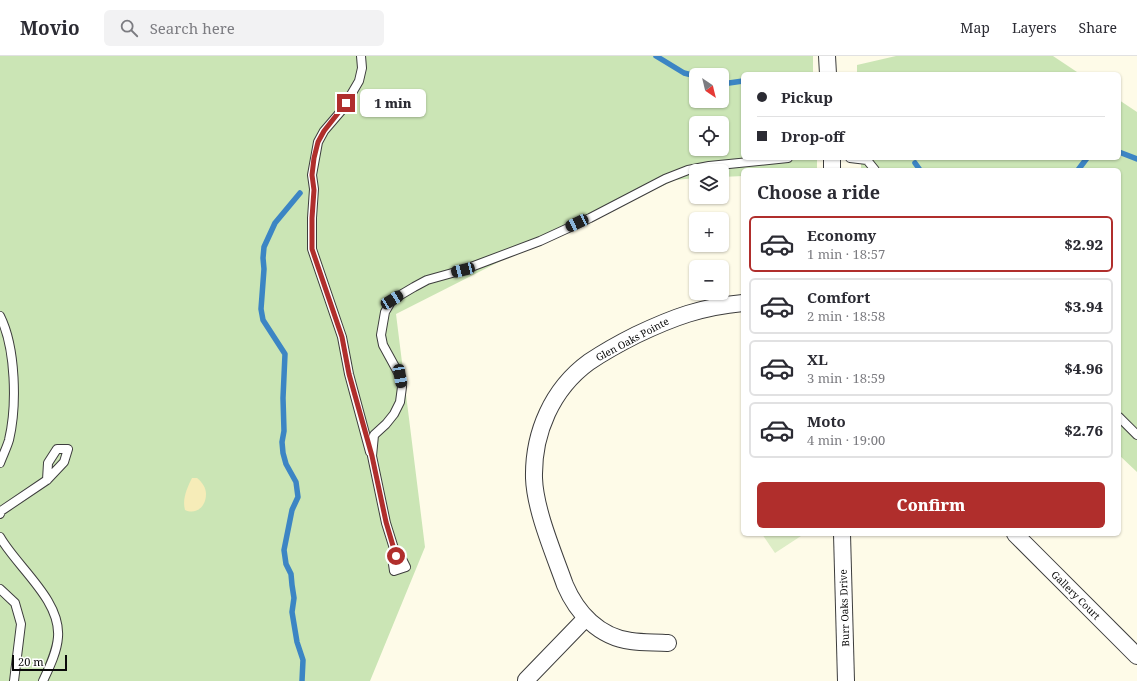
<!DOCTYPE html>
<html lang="en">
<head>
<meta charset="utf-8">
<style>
	:root { --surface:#fff; --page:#f2f2f3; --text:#2b2b33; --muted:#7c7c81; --line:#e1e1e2; --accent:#b02e2c }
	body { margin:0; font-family:"Noto Serif",serif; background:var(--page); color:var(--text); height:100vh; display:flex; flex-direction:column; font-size:15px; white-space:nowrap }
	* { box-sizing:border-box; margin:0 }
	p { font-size:13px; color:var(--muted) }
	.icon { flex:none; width:22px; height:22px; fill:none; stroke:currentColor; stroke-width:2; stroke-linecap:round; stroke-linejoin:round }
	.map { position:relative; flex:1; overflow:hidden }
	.side { position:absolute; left:741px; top:112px; width:380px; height:368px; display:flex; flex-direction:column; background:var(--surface); border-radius:6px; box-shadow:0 1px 3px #0004 }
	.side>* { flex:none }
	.top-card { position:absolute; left:741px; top:16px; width:380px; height:88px; border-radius:6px; box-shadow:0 1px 3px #0004; display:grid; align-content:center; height:88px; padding:0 16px; background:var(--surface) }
	.needle { width:26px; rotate:145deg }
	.controls { position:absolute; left:689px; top:12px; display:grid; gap:8px }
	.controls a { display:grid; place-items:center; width:40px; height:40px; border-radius:6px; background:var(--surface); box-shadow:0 1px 3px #0004; font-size:20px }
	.scale { position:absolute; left:12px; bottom:10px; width:55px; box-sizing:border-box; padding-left:4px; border:2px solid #0a0a0a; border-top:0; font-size:11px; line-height:14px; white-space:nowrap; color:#0a0a0a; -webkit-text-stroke:3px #fff; paint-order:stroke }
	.end { position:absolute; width:18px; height:18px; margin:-9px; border:5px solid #b02e2c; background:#fff; box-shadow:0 0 0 2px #fff }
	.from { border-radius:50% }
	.bubble { position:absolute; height:28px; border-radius:6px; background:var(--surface); box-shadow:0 1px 3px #0004; font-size:13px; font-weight:800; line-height:28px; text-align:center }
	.car { position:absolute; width:12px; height:24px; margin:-12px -6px; border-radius:5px; box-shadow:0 0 3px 1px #0007; background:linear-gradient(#222 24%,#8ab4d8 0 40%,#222 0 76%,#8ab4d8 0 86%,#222 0) }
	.top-card b { display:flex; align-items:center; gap:14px; height:38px; font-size:15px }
	.top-card b+b { border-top:1px solid var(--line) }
	.top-card i { width:10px; height:10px; background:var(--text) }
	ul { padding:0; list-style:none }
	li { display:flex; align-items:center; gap:12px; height:56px; margin:0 8px 6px; padding:0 8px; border:2px solid var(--line); border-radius:6px }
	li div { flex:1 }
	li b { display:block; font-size:15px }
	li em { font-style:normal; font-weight:800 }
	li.active { border-color:var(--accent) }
	li>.icon { width:36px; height:36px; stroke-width:1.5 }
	h2 { padding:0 16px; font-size:18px; line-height:48px }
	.cta { display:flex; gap:8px; margin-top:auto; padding:8px 16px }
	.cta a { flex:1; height:46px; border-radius:6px; background:var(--accent); color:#fff; font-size:16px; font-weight:800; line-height:46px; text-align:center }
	header { display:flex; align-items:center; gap:24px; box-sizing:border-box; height:56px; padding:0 20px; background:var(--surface); border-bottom:1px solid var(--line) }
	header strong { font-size:19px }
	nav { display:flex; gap:22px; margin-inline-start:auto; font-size:14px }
	.search { width:280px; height:36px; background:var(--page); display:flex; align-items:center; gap:10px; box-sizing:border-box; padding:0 14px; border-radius:6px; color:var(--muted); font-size:15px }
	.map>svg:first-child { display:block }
</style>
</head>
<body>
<header>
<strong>Movio</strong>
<div class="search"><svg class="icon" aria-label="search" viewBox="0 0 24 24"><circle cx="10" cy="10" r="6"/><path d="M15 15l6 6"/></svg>Search here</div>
<nav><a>Map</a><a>Layers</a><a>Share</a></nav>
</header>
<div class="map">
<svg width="1137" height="625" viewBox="0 0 1137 625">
	<rect width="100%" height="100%" fill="#fefbe8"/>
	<g fill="#cbe5b5" fill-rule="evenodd">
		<path d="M0,0h813v18h-70v84h74v12h-74v6l-21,1v-6h-26v7l-21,2 -83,39 -52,22 -144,73 29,233 -55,134h-370zM696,19h26v26h-26zM696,67h26v26h-26z"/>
		<path d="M896,0h157l27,18h-223v-9z"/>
		<path d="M1119,44l18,12v360l-18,-17v-285h-258v-12h258z"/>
	</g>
	<path fill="#f6ecb8" d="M192,422h5c5,4 9,10 9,16 0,13 -10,21 -21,16 -3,-11 2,-22 7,-32z"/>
	<path fill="#ddedc6" d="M762,478h38l1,2 -26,17z"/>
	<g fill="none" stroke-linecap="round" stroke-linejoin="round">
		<g stroke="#3c85c4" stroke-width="5.5">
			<path d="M656,0l28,17 12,3"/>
			<path d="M722,28l21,-3"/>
			<path d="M1119,96l18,7"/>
			<path d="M915,107l5,7"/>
			<path d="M1078,114l9,-12"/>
			<path d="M300,137l-25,30 -11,24 -1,11 1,11 -3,40 2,11 22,34 -2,44 1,33 -2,11 1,11 3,11 10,18 2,15 -6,13 -8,40 2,14 5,10 1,11 2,13 -2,14 5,30 6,18 -1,21"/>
		</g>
		<g stroke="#3d3d3d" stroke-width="10">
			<g id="service">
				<path d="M361,0l1,12 -3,13 -17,29 -18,21 -6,11 -6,33 2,14 -2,29v31l30,88 7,37 21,78"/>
				<path d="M850,102l17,2 8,10"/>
				<path d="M0,260c16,32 17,90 9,124 -2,7 -6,15 -9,23"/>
				<path d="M1119,361l18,18"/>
				<path d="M0,458l1,-3 46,-31 17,-18 4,-13h-11l-9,14 -1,17"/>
				<path d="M0,481c17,30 61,63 58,100 -1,15 -9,31 -15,44"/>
				<path d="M393,508l9,-5 4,8 -12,4 -1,-7 3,-9 -10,-32 -14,-67 2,-21 12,-11 8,-10 6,-12 2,-15 -2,-11 -17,-31 -2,-10 4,-23 7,-12 22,-13 13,-7 36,-10 77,-29 50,-23 75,-39 23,-9 21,-4 79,-8"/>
				<path d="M0,533l15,14 6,21 -7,57"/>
			</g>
		</g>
		<g stroke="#3d3d3d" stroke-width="18">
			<g id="minor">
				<path d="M827,0l1,18"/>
				<path d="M832,102v12"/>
				<path d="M842,478l4,147"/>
				<path d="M1015,478l122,122"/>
				<path d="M668,587c-12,-1 -25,0 -37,-2 -32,-4 -54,-28 -66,-56 -11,-31 -30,-75 -31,-107 -1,-45 18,-89 55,-116 15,-10 31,-19 47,-27 38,-18 65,-28 107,-32"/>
				<path d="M526,624l60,-62"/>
			</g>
		</g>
		<use href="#service" stroke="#fff" stroke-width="8"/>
		<use href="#minor" stroke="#fff" stroke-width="16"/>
	</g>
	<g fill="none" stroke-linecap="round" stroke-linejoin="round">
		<path stroke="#b02e2c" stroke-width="5" d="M346,47l-22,28 -6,11 -4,16 -2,17 2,15 -2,28v31l30,88 7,37 23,82 14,66 10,34"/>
	</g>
	<g text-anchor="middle" stroke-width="4" stroke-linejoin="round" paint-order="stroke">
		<g font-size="10" fill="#0a0a0a" stroke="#fff">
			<text transform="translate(632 283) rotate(-28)" y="4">Glen Oaks Pointe</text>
			<text transform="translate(1076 539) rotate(45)" y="4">Gallery Court</text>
			<text transform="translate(844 552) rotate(-92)" y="4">Burr Oaks Drive</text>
		</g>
	</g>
</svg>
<div class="controls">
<a><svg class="needle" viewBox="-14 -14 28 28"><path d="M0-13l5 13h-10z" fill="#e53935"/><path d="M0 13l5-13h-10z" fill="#7c7c81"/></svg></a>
<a><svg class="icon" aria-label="locate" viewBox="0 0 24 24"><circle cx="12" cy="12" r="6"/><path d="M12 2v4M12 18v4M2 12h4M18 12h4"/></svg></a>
<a><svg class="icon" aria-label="layers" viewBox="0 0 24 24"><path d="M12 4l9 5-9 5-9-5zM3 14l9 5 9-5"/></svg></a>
<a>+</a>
<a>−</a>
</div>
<div class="scale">20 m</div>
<i class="end from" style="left:396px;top:500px"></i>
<i class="end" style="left:346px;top:47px"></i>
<div class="bubble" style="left:360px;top:33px;width:66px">1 min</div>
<i class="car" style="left:577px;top:167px;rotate:245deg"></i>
<i class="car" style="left:463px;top:214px;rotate:256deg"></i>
<i class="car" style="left:392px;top:244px;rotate:58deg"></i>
<i class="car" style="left:400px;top:320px;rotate:170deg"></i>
<div class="top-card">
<b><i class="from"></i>Pickup</b>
<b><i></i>Drop-off</b>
</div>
<section class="side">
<h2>Choose a ride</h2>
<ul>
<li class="active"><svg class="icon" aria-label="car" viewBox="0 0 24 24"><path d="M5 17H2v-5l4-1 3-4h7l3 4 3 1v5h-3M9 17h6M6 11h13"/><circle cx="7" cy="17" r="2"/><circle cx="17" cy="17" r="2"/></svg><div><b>Economy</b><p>1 min · 18:57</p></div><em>$2.92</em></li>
<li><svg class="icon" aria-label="car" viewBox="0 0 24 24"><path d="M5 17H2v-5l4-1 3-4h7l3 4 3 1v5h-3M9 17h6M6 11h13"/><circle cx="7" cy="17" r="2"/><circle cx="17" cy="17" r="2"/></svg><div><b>Comfort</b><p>2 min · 18:58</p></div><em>$3.94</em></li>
<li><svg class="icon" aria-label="car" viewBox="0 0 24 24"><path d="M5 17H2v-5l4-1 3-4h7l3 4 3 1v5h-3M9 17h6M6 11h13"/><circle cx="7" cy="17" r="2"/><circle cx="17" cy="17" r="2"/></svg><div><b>XL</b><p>3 min · 18:59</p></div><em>$4.96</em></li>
<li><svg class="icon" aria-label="car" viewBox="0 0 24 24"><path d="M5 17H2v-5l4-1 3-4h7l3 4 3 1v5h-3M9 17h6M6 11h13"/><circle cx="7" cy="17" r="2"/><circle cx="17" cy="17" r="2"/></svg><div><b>Moto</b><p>4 min · 19:00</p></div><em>$2.76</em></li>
</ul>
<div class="cta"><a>Confirm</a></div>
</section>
</div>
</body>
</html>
